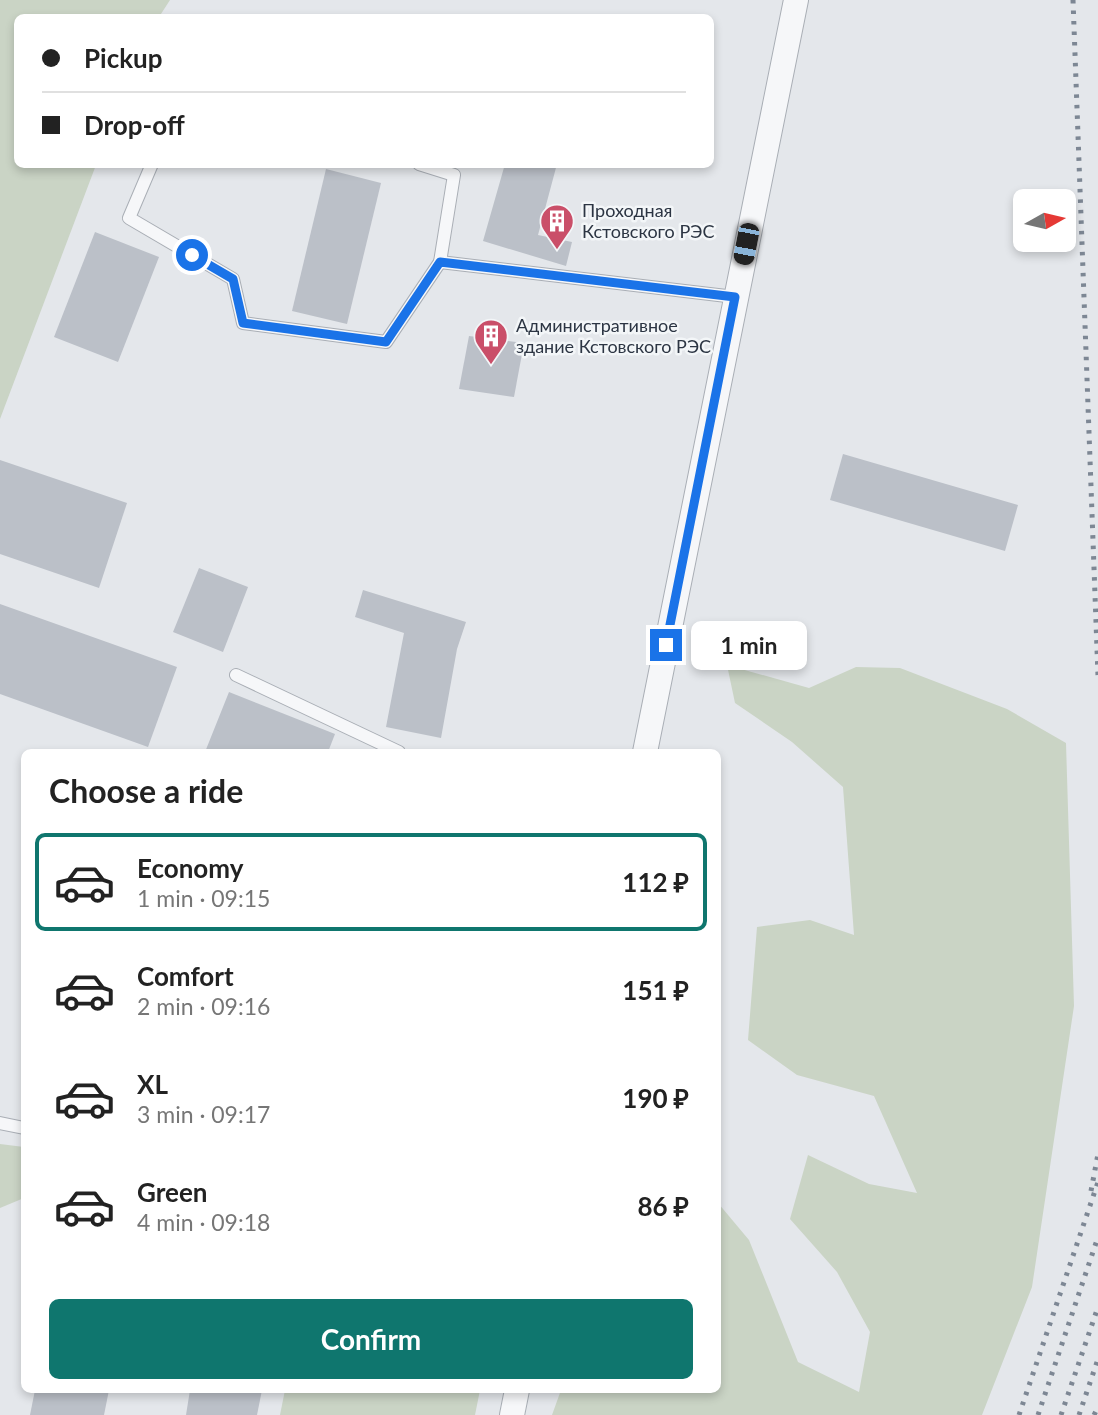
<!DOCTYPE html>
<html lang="en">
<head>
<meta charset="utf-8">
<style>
	:root { --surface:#fff; --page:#f2f2f2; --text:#222; --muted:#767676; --line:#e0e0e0; --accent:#0f766e }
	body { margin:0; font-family:Lato,sans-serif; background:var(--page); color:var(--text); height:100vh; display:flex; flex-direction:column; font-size:26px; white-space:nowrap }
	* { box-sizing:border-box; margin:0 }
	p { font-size:23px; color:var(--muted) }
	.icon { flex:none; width:38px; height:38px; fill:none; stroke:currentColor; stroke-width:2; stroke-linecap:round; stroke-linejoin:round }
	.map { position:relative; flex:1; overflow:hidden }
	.details { position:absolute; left:21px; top:749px; width:700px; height:644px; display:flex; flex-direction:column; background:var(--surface); border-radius:10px; box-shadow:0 4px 10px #0003 }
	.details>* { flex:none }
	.hud { position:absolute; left:14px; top:14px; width:700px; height:154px; border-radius:10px; box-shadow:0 4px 10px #0003; display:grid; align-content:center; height:154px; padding:0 28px; background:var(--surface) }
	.needle { width:46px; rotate:82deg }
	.tools { position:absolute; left:1013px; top:189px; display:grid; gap:14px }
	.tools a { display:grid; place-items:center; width:63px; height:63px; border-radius:10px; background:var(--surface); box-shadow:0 4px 10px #0003; font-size:35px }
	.end { position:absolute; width:32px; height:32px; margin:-16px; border:9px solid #1a73e8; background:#fff; box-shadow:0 0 0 4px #fff }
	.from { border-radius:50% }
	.bubble { position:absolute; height:49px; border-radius:10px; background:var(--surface); box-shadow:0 4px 10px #0003; font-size:23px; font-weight:700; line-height:49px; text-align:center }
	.car { position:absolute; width:21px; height:42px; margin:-21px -10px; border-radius:9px; box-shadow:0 0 5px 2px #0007; background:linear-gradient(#222 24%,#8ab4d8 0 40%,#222 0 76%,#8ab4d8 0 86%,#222 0) }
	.hud b { display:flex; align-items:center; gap:24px; height:66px; font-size:26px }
	.hud b+b { border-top:2px solid var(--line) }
	.hud i { width:18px; height:18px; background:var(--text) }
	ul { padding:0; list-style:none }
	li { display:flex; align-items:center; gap:21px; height:98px; margin:0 14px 10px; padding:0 14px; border:4px solid transparent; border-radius:10px }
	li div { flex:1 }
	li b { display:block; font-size:26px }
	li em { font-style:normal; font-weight:700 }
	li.selected { border-color:var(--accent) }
	li>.icon { width:63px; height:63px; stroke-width:1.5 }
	h2 { padding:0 28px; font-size:32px; line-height:84px }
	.cta { display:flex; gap:14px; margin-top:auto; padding:14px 28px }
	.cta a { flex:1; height:80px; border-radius:10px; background:var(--accent); color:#fff; font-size:28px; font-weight:700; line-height:80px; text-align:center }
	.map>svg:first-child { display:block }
</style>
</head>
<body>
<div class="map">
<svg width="1098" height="1415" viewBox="0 0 1098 1415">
	<rect width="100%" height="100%" fill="#e4e7eb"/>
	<g fill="#cad4c5">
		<path d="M0,0h170l-11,17 -141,1v146l78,1 -96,254z"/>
		<path d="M727,665l82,23 47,-21 44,1 107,41 59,34 8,263 -42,281 -50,128h-430l9,-25h157v-187l31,37 49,122 61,30 11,-60 -33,-60 -47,-53 18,-64 61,29 48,9 -43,-97 -77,-21 -49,-35 9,-113 53,-7 44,15 -11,-148 -51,-45 -57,-39z"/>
		<path d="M0,1144l24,3v51l-24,10z"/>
		<path d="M285,1390h195l-5,25h-195z"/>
	</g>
	<g fill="#bbc0c8">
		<path d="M505,164h52l-19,71 34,7 -6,24 -83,-25z"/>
		<path d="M326,169l55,14 -34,141 -55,-13z"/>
		<path d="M95,232l64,25 -41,105 -64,-25z"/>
		<path d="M469,336l55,7 -10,54 -55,-8z"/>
		<path d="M843,454l175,51 -13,46 -175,-51z"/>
		<path d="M0,460l127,43 -28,85 -99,-34z"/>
		<path d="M199,568l49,19 -25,65 -50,-20z"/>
		<path d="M363,590l103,32 -9,27 -16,89 -55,-11 18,-94 -49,-16z"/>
		<path d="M0,604l177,63 -29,80 -148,-53z"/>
		<path d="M229,692l106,42 -7,18h-123z"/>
		<path d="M35,1390h74l-5,25h-74z"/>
		<path d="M190,1390h72l-5,25h-71z"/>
	</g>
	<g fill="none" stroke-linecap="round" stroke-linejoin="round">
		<g stroke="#a9aeb5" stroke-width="14">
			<g id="service">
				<path d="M152,164l-23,54 104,61 10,44 143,19 54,-80 14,-87 -35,-11"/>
				<path d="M440,262l295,35"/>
				<path d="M236,675l163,77"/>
				<path d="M0,1123l24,5"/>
			</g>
		</g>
		<g stroke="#a9aeb5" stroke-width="26">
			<g id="minor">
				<path d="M645,752l151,-752"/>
				<path d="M512,1415l5,-25"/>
			</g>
		</g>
		<use href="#service" stroke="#f6f7f9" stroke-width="12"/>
		<use href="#minor" stroke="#f6f7f9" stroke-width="24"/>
		<g stroke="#7d8794" stroke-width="5" stroke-dasharray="3.5 7" stroke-linecap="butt">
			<path d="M1073,0l25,676"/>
			<path d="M1091,1191l7,-37"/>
			<path d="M1019,1415l79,-233"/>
			<path d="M1038,1415l60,-178"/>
			<path d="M1061,1415l37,-108"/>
			<path d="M1079,1415l19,-56"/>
			<path d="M1094,1415l4,-8"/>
		</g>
	</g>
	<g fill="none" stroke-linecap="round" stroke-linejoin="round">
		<path stroke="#1a73e8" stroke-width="9" d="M192,255l41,24 10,44 143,19 54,-80 295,35 -69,348"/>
	</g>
	<defs>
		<g id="building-pin" transform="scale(1.75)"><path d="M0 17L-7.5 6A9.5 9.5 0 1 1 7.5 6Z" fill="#ca4f69" stroke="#f3f6f8"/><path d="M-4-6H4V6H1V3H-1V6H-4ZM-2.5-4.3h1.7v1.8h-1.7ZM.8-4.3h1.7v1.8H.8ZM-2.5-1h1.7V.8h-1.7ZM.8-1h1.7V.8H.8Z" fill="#fff"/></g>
	</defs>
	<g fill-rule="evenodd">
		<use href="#building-pin" x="557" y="221"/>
		<use href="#building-pin" x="491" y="336"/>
	</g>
	<g text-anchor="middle" stroke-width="5" stroke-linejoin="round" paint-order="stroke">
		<g font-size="18" fill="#2c3543" stroke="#f3f6f8" text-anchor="start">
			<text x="582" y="217">Проходная<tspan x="582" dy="21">Кстовского РЭС</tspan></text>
			<text x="516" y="332">Административное<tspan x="516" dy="21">здание Кстовского РЭС</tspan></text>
		</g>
	</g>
</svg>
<div class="tools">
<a><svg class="needle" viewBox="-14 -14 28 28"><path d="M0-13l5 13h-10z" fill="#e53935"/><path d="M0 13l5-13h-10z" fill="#767676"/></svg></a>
</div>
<i class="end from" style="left:192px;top:255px"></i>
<i class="end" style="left:666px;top:645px"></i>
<div class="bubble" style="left:691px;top:621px;width:116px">1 min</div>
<i class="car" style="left:746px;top:244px;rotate:191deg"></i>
<div class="hud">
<b><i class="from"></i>Pickup</b>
<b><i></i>Drop-off</b>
</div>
<section class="details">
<h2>Choose a ride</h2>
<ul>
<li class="selected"><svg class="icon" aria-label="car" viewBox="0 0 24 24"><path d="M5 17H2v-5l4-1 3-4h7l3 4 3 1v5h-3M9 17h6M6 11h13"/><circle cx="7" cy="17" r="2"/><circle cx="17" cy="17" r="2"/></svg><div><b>Economy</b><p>1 min · 09:15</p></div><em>112 ₽</em></li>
<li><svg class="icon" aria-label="car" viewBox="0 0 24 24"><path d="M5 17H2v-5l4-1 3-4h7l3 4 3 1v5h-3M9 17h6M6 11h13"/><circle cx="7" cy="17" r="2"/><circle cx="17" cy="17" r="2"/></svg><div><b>Comfort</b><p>2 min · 09:16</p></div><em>151 ₽</em></li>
<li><svg class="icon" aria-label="car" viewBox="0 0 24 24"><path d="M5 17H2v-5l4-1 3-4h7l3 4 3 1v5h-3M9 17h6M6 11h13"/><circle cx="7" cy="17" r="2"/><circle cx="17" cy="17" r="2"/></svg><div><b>XL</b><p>3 min · 09:17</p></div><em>190 ₽</em></li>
<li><svg class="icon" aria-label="car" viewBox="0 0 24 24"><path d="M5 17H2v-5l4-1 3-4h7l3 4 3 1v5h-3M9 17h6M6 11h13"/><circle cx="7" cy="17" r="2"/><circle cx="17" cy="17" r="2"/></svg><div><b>Green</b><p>4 min · 09:18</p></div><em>86 ₽</em></li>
</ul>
<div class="cta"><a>Confirm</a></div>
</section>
</div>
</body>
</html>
